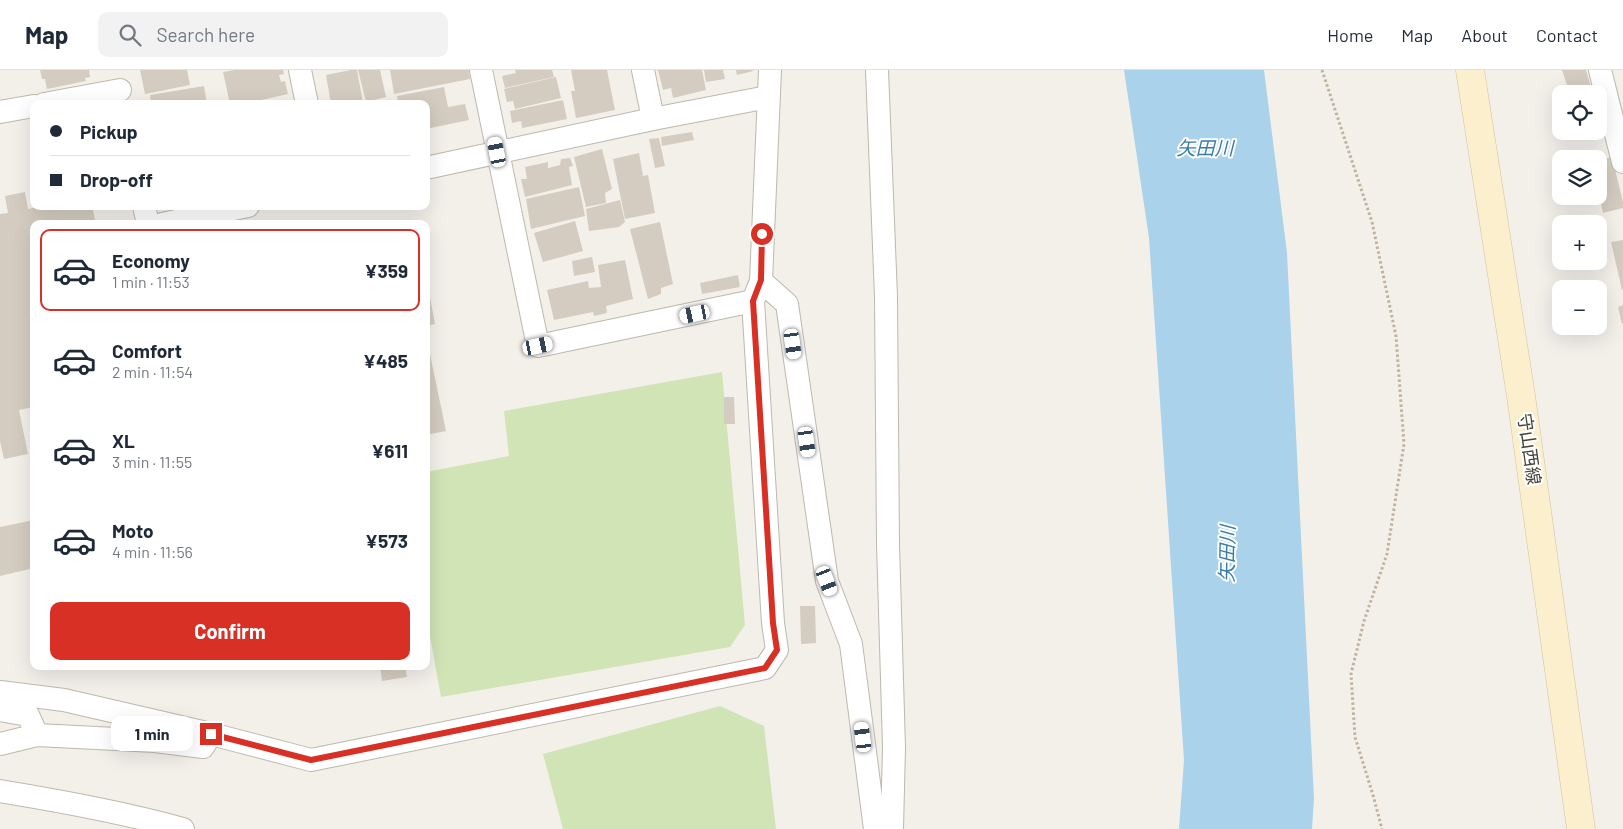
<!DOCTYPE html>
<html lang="en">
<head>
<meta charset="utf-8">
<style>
	:root { --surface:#fff; --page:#f2f2f3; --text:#1f2937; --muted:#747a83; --line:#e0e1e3; --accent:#d93025 }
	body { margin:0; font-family:Barlow,"Noto Sans JP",sans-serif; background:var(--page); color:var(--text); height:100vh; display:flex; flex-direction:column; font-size:19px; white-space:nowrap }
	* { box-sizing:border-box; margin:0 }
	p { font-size:16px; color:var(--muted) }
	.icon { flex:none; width:28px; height:28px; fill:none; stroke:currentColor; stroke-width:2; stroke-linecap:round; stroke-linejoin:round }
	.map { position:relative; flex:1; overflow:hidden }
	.sheet { position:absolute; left:30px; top:150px; width:400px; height:450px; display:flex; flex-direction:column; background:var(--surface); border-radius:10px; box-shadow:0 5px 20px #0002 }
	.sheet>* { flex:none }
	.top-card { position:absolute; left:30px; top:30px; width:400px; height:110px; border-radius:10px; box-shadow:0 5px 20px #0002; display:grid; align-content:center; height:110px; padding:0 20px; background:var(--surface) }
	.fabs { position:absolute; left:1552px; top:15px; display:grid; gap:10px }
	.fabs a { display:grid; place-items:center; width:55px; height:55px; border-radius:10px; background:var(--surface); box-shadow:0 5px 20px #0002; font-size:25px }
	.end { position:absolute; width:22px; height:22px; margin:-11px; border:6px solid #d93025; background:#fff; box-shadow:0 0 0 2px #fff }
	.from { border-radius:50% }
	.bubble { position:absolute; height:35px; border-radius:10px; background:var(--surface); box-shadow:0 5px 20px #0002; font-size:16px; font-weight:700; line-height:35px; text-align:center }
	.car { position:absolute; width:15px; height:30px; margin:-15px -8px; border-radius:6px; box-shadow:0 0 4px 1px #0007; background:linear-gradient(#fff 24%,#345 0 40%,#fff 0 76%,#345 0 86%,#fff 0) }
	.top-card b { display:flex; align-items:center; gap:18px; height:48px; font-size:19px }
	.top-card b+b { border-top:1px solid var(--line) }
	.top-card i { width:12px; height:12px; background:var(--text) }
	ul { padding:9px 0 0; list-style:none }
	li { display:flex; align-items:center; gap:15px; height:82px; margin:0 10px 8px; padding:0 10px; border:2px solid transparent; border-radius:10px }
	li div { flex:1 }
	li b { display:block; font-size:19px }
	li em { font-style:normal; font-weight:700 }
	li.active { border-color:var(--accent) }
	li>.icon { width:45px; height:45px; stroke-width:1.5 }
	.button { display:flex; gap:10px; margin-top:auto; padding:10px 20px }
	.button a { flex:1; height:58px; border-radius:10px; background:var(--accent); color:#fff; font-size:20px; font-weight:700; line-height:58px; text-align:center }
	header { display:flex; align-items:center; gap:30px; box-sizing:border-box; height:70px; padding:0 25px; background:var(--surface); border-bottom:1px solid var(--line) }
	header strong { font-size:24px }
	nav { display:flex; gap:28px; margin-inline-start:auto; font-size:18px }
	.search { width:350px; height:45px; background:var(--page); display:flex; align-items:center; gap:12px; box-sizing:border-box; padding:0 18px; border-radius:10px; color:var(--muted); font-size:19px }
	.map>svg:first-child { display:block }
</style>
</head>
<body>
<header>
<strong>Map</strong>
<div class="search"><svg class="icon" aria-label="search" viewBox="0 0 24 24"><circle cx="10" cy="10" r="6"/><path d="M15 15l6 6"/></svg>Search here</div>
<nav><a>Home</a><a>Map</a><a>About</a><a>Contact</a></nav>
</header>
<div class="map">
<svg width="1623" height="759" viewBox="0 0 1623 759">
	<rect width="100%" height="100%" fill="#f3f0ea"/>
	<g fill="#d0e4b6">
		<path d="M722,302l23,253 -15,22 -289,50 -15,-83v-142l83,-16 -5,-45z"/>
		<path d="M720,636l44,20 12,103h-213l-20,-75z"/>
	</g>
	<path fill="#abd2eb" d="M1124,0h140l23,183 27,546 -2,30h-133l5,-69 -35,-522z"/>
	<g fill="#d4ccc0">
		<path d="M40,0h49l1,7 -5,1 1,3 -39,8 -2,-10h-3z"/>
		<path d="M140,0h47l3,15 -45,9z"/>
		<path d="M235,0h48l1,4 -5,1 2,7 4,-1 3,13 -44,10h-14l-7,-32z"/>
		<path d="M351,0h6l6,33 -32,1 -5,-29z"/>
		<path d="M358,0h22l6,27 -20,5z"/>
		<path d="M390,0h79l1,9 -76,15z"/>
		<path d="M515,0h37l2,7 -49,11 -3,-12 14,-3z"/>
		<path d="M571,0h36l8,40 -39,8 -5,-27h4z"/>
		<path d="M658,0h44l4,20 -33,8 -2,-10 -8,2z"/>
		<path d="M704,0h19l2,9 -19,3z"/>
		<path d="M736,0h17v1l-16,4z"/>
		<path d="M1562,0h24l7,24h-23z"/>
		<path d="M556,7l5,21 -46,11 -2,-8 -6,1 -3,-13z"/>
		<path d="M204,16l3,18h-56l-1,-9z"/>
		<path d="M444,17l4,20 17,-3 4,16 -43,9v-25h-28l-1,-8z"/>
		<path d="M563,30l4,19 -45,9 -1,-7 -9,2 -2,-12z"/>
		<path d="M692,62l2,8 -32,6 -1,-9z"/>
		<path d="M659,68l6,28 -10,2 -6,-29z"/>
		<path d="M602,79l10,40 -7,4 1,10 -20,4 -12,-50z"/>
		<path d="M639,83l4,23 5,-1 7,38 -30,6 -12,-60z"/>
		<path d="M1612,87l11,45v6l-20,5 -4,-19v-34z"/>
		<path d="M570,88l3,8 -4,1 3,18 -47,12 -4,-18h6l-2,-12 23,-5v6l12,-3 1,-6z"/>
		<path d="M579,117l6,29 -54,13 -5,-30z"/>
		<path d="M25,122l3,17 14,-3h50l4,18h-62v183l-15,3 9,44 -24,5 -4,-18v-227l8,-1 -3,-17z"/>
		<path d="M620,130l5,22 -6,5 -30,4 -3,-22z"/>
		<path d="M575,151l8,30 -40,11 -9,-29z"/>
		<path d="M660,152l13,62 -12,4v6l-13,5 -18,-70z"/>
		<path d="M1623,170v50h-1l-11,-48z"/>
		<path d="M592,187l3,15 -21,4 -2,-15z"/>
		<path d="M625,190l8,39 -27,7 1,7 -13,3 -1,-4 -39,8 -7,-30 41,-9 1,7 12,-1 -3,-22z"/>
		<path d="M738,205l2,12 -38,7 -2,-11z"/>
		<path d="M430,227l5,27 -9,2v-28z"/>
		<path d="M1623,235v18l-1,1 -4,-17z"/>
		<path d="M426,265l20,96 -20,4z"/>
		<path d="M724,327h10l1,27h-11z"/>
		<path d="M34,450v48l-34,8v-49z"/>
		<path d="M800,536h15l1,37 -15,1z"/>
		<path d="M380,596h25l2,11 -25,4z"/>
	</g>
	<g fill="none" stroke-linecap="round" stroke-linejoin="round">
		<g stroke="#beb8ad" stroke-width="24">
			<g id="minor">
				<path d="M300,0l7,34"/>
				<path d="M481,0l57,276 215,-45"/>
				<path d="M643,0l10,49"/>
				<path d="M877,0l9,227 2,247 6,203 -2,82"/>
				<path d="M1600,0l23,92"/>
				<path d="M44,34l76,-14"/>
				<path d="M0,42l34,-6"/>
				<path d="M426,98l227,-49 115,-22"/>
				<path d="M144,136l4,18"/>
				<path d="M162,154l86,-18"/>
				<path d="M761,211l26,23 40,277 24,63 24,185"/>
				<path d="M0,622l64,8 147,34 100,26 454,-92 12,-18 -4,-27 -20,-322 8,-20 9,-211"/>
				<path d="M0,640l28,5 9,20"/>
				<path d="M0,674l37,-9 118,6 48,6 8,-13"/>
				<path d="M0,721c61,10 123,21 183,38"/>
			</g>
		</g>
		<g stroke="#d0c29d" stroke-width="29">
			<path id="secondary" d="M1470,0l51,326 60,433"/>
		</g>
		<path stroke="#bfb39f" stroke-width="3" stroke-dasharray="2.5 2.5" stroke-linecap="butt" d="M1322,0l50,152 24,114 8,108 -17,110 -23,67 -13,53 4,63 18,58 9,34"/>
		<use href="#minor" stroke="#fff" stroke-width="22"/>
		<use href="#secondary" stroke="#fbefcd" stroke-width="28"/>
	</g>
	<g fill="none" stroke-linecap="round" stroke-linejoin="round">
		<path stroke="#d93025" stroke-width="6" d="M211,664l100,26 454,-92 12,-18 -4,-27 -20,-322 8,-21 1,-46"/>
	</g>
	<g text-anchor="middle" stroke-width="4" stroke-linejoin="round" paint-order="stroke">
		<g font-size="18" fill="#474138" stroke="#fff">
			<text transform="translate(1529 379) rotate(82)" y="6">守山西線</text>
		</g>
		<g font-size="19" font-style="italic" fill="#397cab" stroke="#fff">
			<text x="1205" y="85">矢田川</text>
			<text transform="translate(1227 484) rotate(-89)" y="7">矢田川</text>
		</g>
	</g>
</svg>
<div class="fabs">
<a><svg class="icon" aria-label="locate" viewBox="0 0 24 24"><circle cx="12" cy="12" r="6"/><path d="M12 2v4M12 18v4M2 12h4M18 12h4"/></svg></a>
<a><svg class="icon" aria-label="layers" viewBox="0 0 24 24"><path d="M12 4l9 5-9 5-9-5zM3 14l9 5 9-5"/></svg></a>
<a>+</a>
<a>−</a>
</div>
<i class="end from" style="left:762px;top:164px"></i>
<i class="end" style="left:211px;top:664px"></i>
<div class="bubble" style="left:111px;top:646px;width:82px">1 min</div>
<i class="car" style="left:497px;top:82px;rotate:349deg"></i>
<i class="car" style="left:695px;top:244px;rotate:258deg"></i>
<i class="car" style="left:793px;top:274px;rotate:172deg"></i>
<i class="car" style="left:538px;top:276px;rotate:78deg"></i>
<i class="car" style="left:807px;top:372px;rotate:172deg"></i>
<i class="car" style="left:827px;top:511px;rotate:159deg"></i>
<i class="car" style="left:863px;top:667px;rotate:353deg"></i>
<div class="top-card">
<b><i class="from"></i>Pickup</b>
<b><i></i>Drop-off</b>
</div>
<section class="sheet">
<ul>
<li class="active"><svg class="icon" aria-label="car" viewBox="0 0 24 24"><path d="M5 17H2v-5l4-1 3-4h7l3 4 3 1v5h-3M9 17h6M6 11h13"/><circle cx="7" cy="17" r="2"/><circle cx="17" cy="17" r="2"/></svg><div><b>Economy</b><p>1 min · 11:53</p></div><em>¥359</em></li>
<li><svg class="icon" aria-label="car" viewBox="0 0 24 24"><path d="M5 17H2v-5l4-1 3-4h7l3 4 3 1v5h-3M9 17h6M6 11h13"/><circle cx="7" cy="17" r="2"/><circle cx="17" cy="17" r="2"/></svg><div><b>Comfort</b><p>2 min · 11:54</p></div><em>¥485</em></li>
<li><svg class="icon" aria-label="car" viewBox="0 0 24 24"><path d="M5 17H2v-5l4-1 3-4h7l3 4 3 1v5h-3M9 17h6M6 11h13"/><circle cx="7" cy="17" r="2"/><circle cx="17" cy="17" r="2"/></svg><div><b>XL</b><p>3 min · 11:55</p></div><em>¥611</em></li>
<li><svg class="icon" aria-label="car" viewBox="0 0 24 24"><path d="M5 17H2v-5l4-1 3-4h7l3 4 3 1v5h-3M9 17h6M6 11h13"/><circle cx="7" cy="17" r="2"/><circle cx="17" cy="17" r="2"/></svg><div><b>Moto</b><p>4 min · 11:56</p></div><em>¥573</em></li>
</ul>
<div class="button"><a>Confirm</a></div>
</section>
</div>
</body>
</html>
